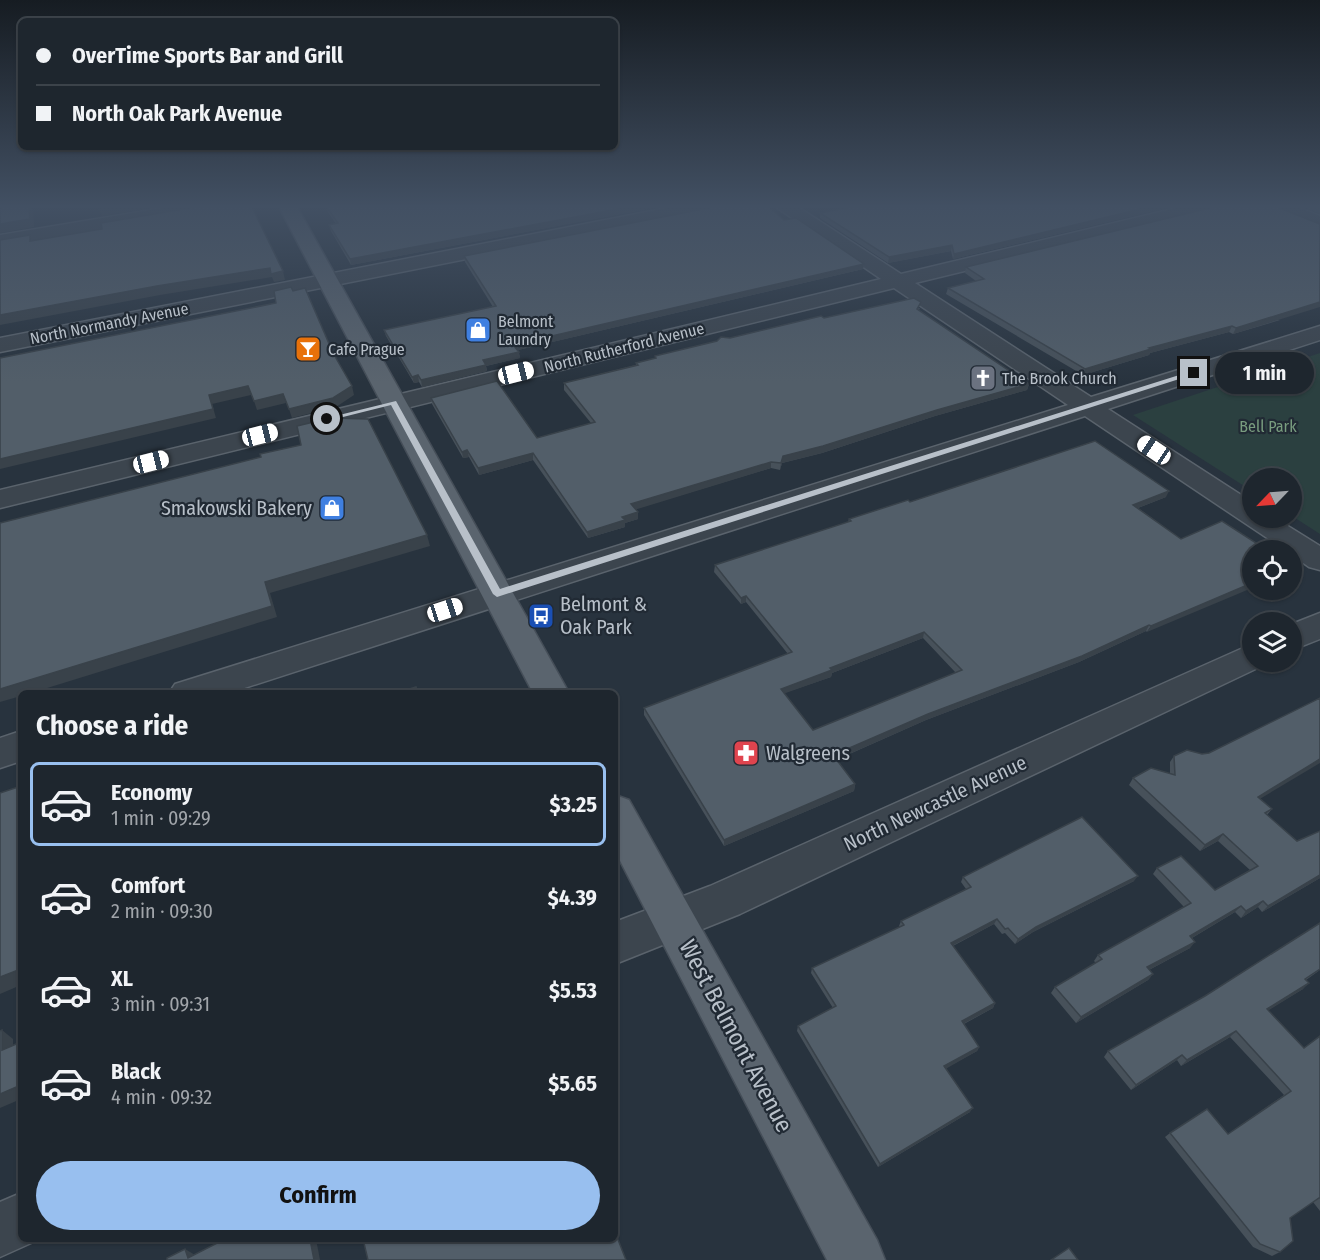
<!DOCTYPE html>
<html lang="en">
<head>
<meta charset="utf-8">
<style>
	:root { --surface:#1e262e; --page:#2b323a; --text:#f1f3f6; --muted:#a1a5aa; --line:#3c434a; --accent:#98bfef }
	body { margin:0; font-family:"Fira Sans Condensed",sans-serif; background:var(--page); color:var(--text); height:100vh; display:flex; flex-direction:column; font-size:22px; white-space:nowrap }
	* { box-sizing:border-box; margin:0 }
	p { font-size:20px; color:var(--muted) }
	.icon { flex:none; width:33px; height:33px; fill:none; stroke:currentColor; stroke-width:2; stroke-linecap:round; stroke-linejoin:round }
	.map { position:relative; flex:1; overflow:hidden }
	.sheet { position:absolute; left:18px; top:690px; width:600px; height:552px; display:flex; flex-direction:column; background:var(--surface); border-radius:9px; box-shadow:0 2px 4px #0004,0 0 0 2px var(--line) }
	.sheet>* { flex:none }
	.guide { position:absolute; left:18px; top:18px; width:600px; height:132px; border-radius:9px; box-shadow:0 2px 4px #0004,0 0 0 2px var(--line); display:grid; align-content:center; height:132px; padding:0 18px; background:var(--surface) }
	.needle { width:39px; rotate:245deg }
	.buttons { position:absolute; left:1242px; top:468px; display:grid; gap:12px }
	.buttons a { display:grid; place-items:center; width:60px; height:60px; border-radius:50%; background:var(--surface); box-shadow:0 2px 4px #0004,0 0 0 2px var(--line); font-size:30px }
	.end { position:absolute; width:27px; height:27px; margin:-14px; border:8px solid #b8c0c9; background:#111; box-shadow:0 0 0 3px #111 }
	.from { border-radius:50% }
	.bubble { position:absolute; height:42px; border-radius:21px; background:var(--surface); box-shadow:0 2px 4px #0004,0 0 0 2px var(--line); font-size:20px; font-weight:700; line-height:42px; text-align:center }
	.car { position:absolute; width:18px; height:36px; margin:-18px -9px; border-radius:8px; box-shadow:0 0 4px 2px #0007; background:linear-gradient(#fff 24%,#345 0 40%,#fff 0 76%,#345 0 86%,#fff 0) }
	.guide b { display:flex; align-items:center; gap:21px; height:57px; font-size:22px }
	.guide b+b { border-top:2px solid var(--line) }
	.guide i { width:15px; height:15px; background:var(--text) }
	ul { padding:0; list-style:none }
	li { display:flex; align-items:center; gap:18px; height:84px; margin:0 12px 9px; padding:0 6px; border:3px solid transparent; border-radius:9px }
	li div { flex:1 }
	li b { display:block; font-size:22px }
	li em { font-style:normal; font-weight:700 }
	li.on { border-color:var(--accent) }
	li>.icon { width:54px; height:54px; stroke-width:1.5 }
	h2 { padding:0 18px; font-size:27px; line-height:72px }
	.cta { display:flex; gap:12px; margin-top:auto; padding:12px 18px }
	.cta a { flex:1; height:69px; border-radius:36px; background:var(--accent); color:#111; font-size:24px; font-weight:700; line-height:69px; text-align:center }
	.map>svg:first-child { display:block }
</style>
</head>
<body>
<div class="map">
<svg width="1320" height="1260" viewBox="0 0 1320 1260">
	<rect width="100%" height="100%" fill="#28333e"/>
	<path fill="#2b4040" d="M1320,353v181l-28,-18v-38h-40v13l-119,-76z"/>
	<g fill="none" stroke-linecap="round" stroke-linejoin="round">
		<g stroke="#5a636c" stroke-width="3">
			<g id="minor">
				<path d="M181,205h44l-9,5 -216,37v-12z"/>
				<path d="M682,205h39l-9,5 -712,142v-14z"/>
				<path d="M773,205h22l106,69 288,-69h33l-3,4 -304,74 176,114 229,-71v14l-212,69 144,93v16h23l45,28v24l-11,-3 -17,-12v-5h-7l-200,-134 -856,277h-60l6,-9 893,-279 -174,-117 -894,220v-18l881,-211z"/>
				<path d="M1268,205h25l27,11v13l-49,-20z"/>
				<path d="M1320,613v26l-28,11v-26z"/>
				<path d="M1252,644v18h14l-2,3 -524,249 -125,50v-42l95,-36z"/>
				<path d="M21,731v30l-21,7v-30z"/>
				<path d="M21,1193v46h19l-40,18v-55z"/>
			</g>
		</g>
		<g stroke="#454e58" stroke-width="3">
			<g id="major">
				<path d="M278,205h18l273,488h-36z"/>
				<path d="M615,795l14,5 248,440 8,20h-58l-212,-409z"/>
			</g>
		</g>
		<use href="#minor" fill="#3c454e" fill-rule="evenodd"/>
		<use href="#major" fill="#5a646e" fill-rule="evenodd"/>
	</g>
	<g fill="#47515a" fill-rule="evenodd">
		<path d="M323,205h345l-317,60 -20,-34 -2,-6 7,-1z"/>
		<path d="M839,205h339l-225,54 -2,-8 -63,12 -68,-45v-5l23,-5z"/>
		<path d="M1300,205h20v9z"/>
		<path d="M713,207l71,13 80,44 -1,5 -345,81 2,8 -34,8 1,5 -65,16 -3,-5 -5,1 -28,-47 -2,-6 109,-23 -28,-45 -1,-6z"/>
		<path d="M966,267l314,53 -47,14 -4,-2 -79,21 -1,2 -66,20 -137,-81 2,-6 28,-7 -11,-8z"/>
		<path d="M920,308l-1,2 110,74 -2,6 -92,26 -113,37 -40,10 -2,7 -9,-2 -136,41 3,10 -13,4v4l-37,11 -55,-78 -54,15 -10,-18 -6,1 -31,-54 -1,-6 106,40 54,-15 -27,-33v-7l72,-18v-2l19,-5v-2l75,-18 94,-20z"/>
		<path d="M1166,497l-28,11 43,31 41,-18 -75,111 -1,-1 -67,31 -153,58 -90,40 19,24 -1,7 -130,55 -80,-131v-7l144,-54 -42,-52 -5,2 -27,-32 1,-7 133,-43 1,-3 61,-17zM923,638l33,35 -143,57 -29,-37 47,-16 1,-4z"/>
		<path d="M1174,756l86,43 12,10 -5,6 30,26 23,-10v47l-58,34 -4,-5 -17,11 -6,-6 -43,26 -2,10 -41,22 4,4 -5,6 -72,43 -25,-30 4,-6 41,-24 -2,-2 4,-6 86,-48 -31,-33 4,-6 58,22 35,-20 -32,-29 -18,10 -71,-66 4,-7 37,-4v-12z"/>
		<path d="M963,877l171,4 -101,51 -18,12 -10,-11 -3,1 -8,-10 -41,22 42,57 -2,5 -29,16 15,23 -2,4 -31,17 24,44 -92,55 -81,-136 1,-5 35,-18 -22,-35 1,-5 88,-41 -1,-1 2,-5 65,-32 -5,-7z"/>
		<path d="M1320,970l-14,10 -3,9 -35,21 36,38 16,-12v175l-7,-9 -23,16 -10,34 -8,4 -19,-9 -88,-110 5,-4 58,1 56,-39 -54,-58 -49,29 -4,-6 -46,30 -27,-33 4,-6z"/>
	</g>
	<g fill="#39424a">
		<path d="M29,205h4l1,22 -34,6v-9z"/>
		<path d="M113,205h52l-63,11 -3,-8z"/>
		<path d="M639,205h29l-317,60 -1,-6z"/>
		<path d="M1157,205h21l-225,54 1,-5z"/>
		<path d="M952,245l-1,6 -63,12 1,-6z"/>
		<path d="M864,264l-1,5 -349,82 -1,-6z"/>
		<path d="M270,268l13,3 2,9 -11,2 -2,-5 -112,18 -160,30v-10l157,-29z"/>
		<path d="M1320,302v5l-87,27 3,-6z"/>
		<path d="M1232,326l-3,6 -79,21 -1,2 -66,20 2,-6 64,-21z"/>
		<path d="M519,352l1,6 -34,8 1,5 -65,16 -1,-7 62,-20z"/>
		<path d="M418,375l1,7 -5,1 -2,-6z"/>
		<path d="M1029,384l-2,6 -92,26 -113,37 -40,10 -2,7 1,-7 2,-7 154,-46z"/>
		<path d="M248,386l3,9 -39,9 4,14 -216,51v-10l209,-64z"/>
		<path d="M352,386l2,9 -18,12 -44,11 -3,-9z"/>
		<path d="M283,394l3,9 -29,7 -3,-9z"/>
		<path d="M467,450l2,7 -6,1 -1,-6z"/>
		<path d="M533,453v7l-54,15 -1,-7z"/>
		<path d="M771,462v6l-140,43v-7z"/>
		<path d="M1169,491l-3,6 -36,14 3,-6z"/>
		<path d="M638,512v7l-13,4v4l-37,11 -1,-6 35,-15z"/>
		<path d="M427,535l3,11 -160,47 7,24 -246,76h-10v3l-21,6v-13l265,-107z"/>
		<path d="M1252,583v5l-105,44 4,-6z"/>
		<path d="M746,596v6l-5,2v-6z"/>
		<path d="M1149,625l-3,6 -67,31 -153,58 -95,42 2,-7 95,-41z"/>
		<path d="M924,632l-1,6 -91,35 -1,4 -51,18 1,-6 49,-21z"/>
		<path d="M1320,759v4l-67,40 5,-6z"/>
		<path d="M855,784l-1,7 -130,55v-6z"/>
		<path d="M1223,834l-5,7 -18,10 5,-6z"/>
		<path d="M1320,875v3l-58,34 6,-6z"/>
		<path d="M1138,876l-4,5 -101,51 -18,12 3,-5 18,-12z"/>
		<path d="M1263,901l-5,6 -17,11 5,-7z"/>
		<path d="M1241,906l-6,6 -50,30 5,-6z"/>
		<path d="M997,919l-3,5 -46,24 3,-5z"/>
		<path d="M1195,942l-5,6 -47,25 4,-6z"/>
		<path d="M21,969v16l-21,9v-17z"/>
		<path d="M1153,974l-5,6 -72,43 5,-6z"/>
		<path d="M1309,983l-6,6 -42,26 6,-6z"/>
		<path d="M995,1003l-2,5 -34,18 3,-5z"/>
		<path d="M2,1030l11,9v20l-11,-9z"/>
		<path d="M1236,1031l-6,6 -49,29 6,-6z"/>
		<path d="M979,1047l-2,4 -35,20 2,-5z"/>
		<path d="M1182,1055l-5,5 -46,30 5,-5z"/>
		<path d="M21,1085v14l-21,9v-14z"/>
		<path d="M973,1108l-3,4 -92,55 2,-3z"/>
		<path d="M310,1239h6l4,21h-6z"/>
		<path d="M185,1249l10,6 -7,3z"/>
	</g>
	<g fill="#525e69" stroke="#39424a" stroke-width="1.5" fill-rule="evenodd">
		<path d="M0,205h29l1,14 -30,5z"/>
		<path d="M98,205h15l-14,3z"/>
		<path d="M207,205h44l32,66 -12,3 -1,-6 -113,18 -157,29v-75l30,-5v6l72,-12 -1,-6z"/>
		<path d="M325,205h314l-289,54 -21,-34 9,-2z"/>
		<path d="M715,205h52l17,15 12,-2 68,46 -351,81 6,7 -36,8 3,5 -65,15 -3,-5 -6,2 -28,-47 112,-24 -32,-50 249,-49z"/>
		<path d="M848,205h309l-203,49 -2,-9 -63,12 -69,-44 30,-6z"/>
		<path d="M1272,205l48,19v78l-84,26 -4,-2 -83,22 2,1 -66,20 -137,-81 36,-9 -18,-12 256,-62z"/>
		<path d="M291,287l2,4 12,-3 28,65 19,33 -19,12 -44,11 -6,-15 -29,7 -6,-15 -39,9 4,14 -213,50v-101l276,-55 -2,-12z"/>
		<path d="M914,298l7,4 -4,7 112,75 -92,26 -114,36 -40,10 -2,7 -10,-1 -140,42 7,8 -16,5 3,3 -38,12 -54,-79 -55,15 -11,-18 -5,2 -31,-54 66,-17 40,57 58,-16 -31,-39 74,-18 -2,-2 20,-5 -1,-2 62,-15 4,-4 9,1 91,-22 3,2z"/>
		<path d="M330,418l38,1 59,116 -162,47 7,24 -272,83v-166l261,-66 -1,-3 41,-9 -4,-19z"/>
		<path d="M1095,441l74,50 -36,14 48,34 41,-18 45,29h-15v33l-101,43 -2,-1 -67,31 -154,58 -95,41 22,29 -131,56 -80,-132 148,-56 -46,-56 -5,2 -26,-33 136,-44 -2,-2 59,-19 2,2zM924,632l38,38 -149,60 -32,-41 51,-19 -2,-2z"/>
		<path d="M416,687l2,6h-22z"/>
		<path d="M1320,698v61l-62,38 14,12 -7,4 32,28 23,-10v44l-52,31 -5,-5 -17,10 -5,-5 -51,30 5,6 -48,25 6,7 -72,43 -26,-30 47,-28 -4,-4 93,-52 -34,-35 24,-12 34,34 43,-24 -35,-32 -18,11 -72,-67 18,-10 24,7 -1,-19 13,-6 15,4 7,-1z"/>
		<path d="M21,786v183l-21,8v-184z"/>
		<path d="M1082,817l56,59 -102,51 -18,12 -10,-11 -3,1 -8,-10 -46,24 44,60 -33,18 17,26 -35,19 29,42 -93,56 -82,-138 38,-20 -24,-38 92,-43 -3,-4 70,-34 -8,-10z"/>
		<path d="M1320,923v46l-15,10 4,4 -42,26 37,39 16,-12v162h-1l-29,20 3,23 -13,11 -20,-8 -90,-111 37,-24 21,25 63,-43 -55,-60 -49,29 -5,-5 -46,30 -28,-34 97,-55z"/>
		<path d="M2,1030v20l19,-8v43l-21,9v-63z"/>
		<path d="M615,1232l11,28h-258l-5,-21h252z"/>
		<path d="M225,1239h85l4,21h-147v-2l18,-9 3,9z"/>
		<path d="M1069,1248l9,12h-27z"/>
	</g>
	<linearGradient id="sky" x2="0" y2="1"><stop stop-color="#161c22"/><stop offset="0.54" stop-color="#425063"/><stop offset="1" stop-color="#425063" stop-opacity="0"/></linearGradient>
	<rect width="1320" height="382" fill="url(#sky)"/>
	<path fill="#b8c0c9" d="M1192,371l6,2 -701,224 -4,-3 -102,-189 -64,16 -4,-2 73,-18 104,188z"/>
	<defs>
		<g id="shop-square" transform="scale(1.35)"><rect x="-9" y="-9" width="18" height="18" rx="4" fill="#3f7fe0" stroke="#212a34"/><path d="M-5-2.5h2.3a2.7 3.5 0 0 1 5.4 0H5L5.5 6h-11ZM-1.5-2.5h3a1.5 2.3 0 0 0-3 0Z" fill="#fff"/></g>
		<g id="bar-square" transform="scale(1.35)"><rect x="-9" y="-9" width="18" height="18" rx="4" fill="#e8710a" stroke="#212a34"/><path d="M-6-5H6L.8 .8V4.5H3.5V6h-7V4.5H-.8V.8Z" fill="#fff"/></g>
		<g id="church-square" transform="scale(1.35)"><rect x="-9" y="-9" width="18" height="18" rx="4" fill="#6b7280" stroke="#212a34"/><path d="M-1.2-6h2.4v3.5h3.3v2.4h-3.3V6h-2.4V-.1h-3.3v-2.4h3.3Z" fill="#fff"/></g>
		<g id="bus-square" transform="scale(1.35)"><rect x="-9" y="-9" width="18" height="18" rx="4" fill="#1a4fb4" stroke="#212a34"/><path d="M-5-6H5V4H4V6H2V4H-2V6H-4V4H-5ZM-3.5-4V0h7V-4ZM-3.5 1.2v1.5H-2V1.2ZM2 1.2v1.5H3.5V1.2Z" fill="#fff"/></g>
		<g id="pharmacy-square" transform="scale(1.35)"><rect x="-9" y="-9" width="18" height="18" rx="4" fill="#e0444e" stroke="#212a34"/><path d="M-2-6h4v4h4v4h-4v4h-4v-4h-4v-4h4Z" fill="#fff"/></g>
	</defs>
	<g fill-rule="evenodd">
		<use href="#shop-square" x="478" y="330"/>
		<use href="#bar-square" x="308" y="349"/>
		<use href="#church-square" x="983" y="378"/>
		<use href="#shop-square" x="332" y="508"/>
		<use href="#bus-square" x="541" y="616"/>
		<use href="#pharmacy-square" x="746" y="753"/>
	</g>
	<g text-anchor="middle" stroke-width="4.5" stroke-linejoin="round" paint-order="stroke">
		<g font-size="16" fill="#b8c0c9" stroke="#212a34" text-anchor="start">
			<text x="498" y="327">Belmont<tspan x="498" dy="18">Laundry</tspan></text>
			<text x="328" y="355">Cafe Prague</text>
			<text x="1002" y="384">The Brook Church</text>
		</g>
		<g font-size="16" fill="#b8c0c9" stroke="#212a34">
			<text transform="translate(109 323) rotate(-11)" y="6">North Normandy Avenue</text>
			<text transform="translate(624 347) rotate(-14)" y="6">North Rutherford Avenue</text>
		</g>
		<g font-size="16" fill="#799d7f" stroke="#212a34">
			<text x="1268" y="432">Bell Park</text>
		</g>
		<g font-size="20" fill="#b8c0c9" stroke="#212a34" text-anchor="start">
			<text x="312" y="515" text-anchor="end">Smakowski Bakery</text>
			<text x="560" y="611">Belmont &amp;<tspan x="560" dy="23">Oak Park</tspan></text>
			<text x="766" y="760">Walgreens</text>
		</g>
		<g font-size="20" fill="#b8c0c9" stroke="#212a34">
			<text transform="translate(935 803) rotate(-25)" y="7">North Newcastle Avenue</text>
		</g>
		<g font-size="24" fill="#b8c0c9" stroke="#212a34">
			<text transform="translate(736 1036) rotate(62)" y="8">West Belmont Avenue</text>
		</g>
	</g>
</svg>
<div class="buttons">
<a><svg class="needle" viewBox="-14 -14 28 28"><path d="M0-13l5 13h-10z" fill="#e53935"/><path d="M0 13l5-13h-10z" fill="#a1a5aa"/></svg></a>
<a><svg class="icon" aria-label="locate" viewBox="0 0 24 24"><circle cx="12" cy="12" r="6"/><path d="M12 2v4M12 18v4M2 12h4M18 12h4"/></svg></a>
<a><svg class="icon" aria-label="layers" viewBox="0 0 24 24"><path d="M12 4l9 5-9 5-9-5zM3 14l9 5 9-5"/></svg></a>
</div>
<i class="end from" style="left:327px;top:419px"></i>
<i class="end" style="left:1194px;top:373px"></i>
<div class="bubble" style="left:1215px;top:352px;width:99px">1 min</div>
<i class="car" style="left:516px;top:373px;rotate:76deg"></i>
<i class="car" style="left:260px;top:435px;rotate:76deg"></i>
<i class="car" style="left:1154px;top:450px;rotate:304deg"></i>
<i class="car" style="left:151px;top:462px;rotate:76deg"></i>
<i class="car" style="left:445px;top:610px;rotate:72deg"></i>
<div class="guide">
<b><i class="from"></i>OverTime Sports Bar and Grill</b>
<b><i></i>North Oak Park Avenue</b>
</div>
<section class="sheet">
<h2>Choose a ride</h2>
<ul>
<li class="on"><svg class="icon" aria-label="car" viewBox="0 0 24 24"><path d="M5 17H2v-5l4-1 3-4h7l3 4 3 1v5h-3M9 17h6M6 11h13"/><circle cx="7" cy="17" r="2"/><circle cx="17" cy="17" r="2"/></svg><div><b>Economy</b><p>1 min · 09:29</p></div><em>$3.25</em></li>
<li><svg class="icon" aria-label="car" viewBox="0 0 24 24"><path d="M5 17H2v-5l4-1 3-4h7l3 4 3 1v5h-3M9 17h6M6 11h13"/><circle cx="7" cy="17" r="2"/><circle cx="17" cy="17" r="2"/></svg><div><b>Comfort</b><p>2 min · 09:30</p></div><em>$4.39</em></li>
<li><svg class="icon" aria-label="car" viewBox="0 0 24 24"><path d="M5 17H2v-5l4-1 3-4h7l3 4 3 1v5h-3M9 17h6M6 11h13"/><circle cx="7" cy="17" r="2"/><circle cx="17" cy="17" r="2"/></svg><div><b>XL</b><p>3 min · 09:31</p></div><em>$5.53</em></li>
<li><svg class="icon" aria-label="car" viewBox="0 0 24 24"><path d="M5 17H2v-5l4-1 3-4h7l3 4 3 1v5h-3M9 17h6M6 11h13"/><circle cx="7" cy="17" r="2"/><circle cx="17" cy="17" r="2"/></svg><div><b>Black</b><p>4 min · 09:32</p></div><em>$5.65</em></li>
</ul>
<div class="cta"><a>Confirm</a></div>
</section>
</div>
</body>
</html>
